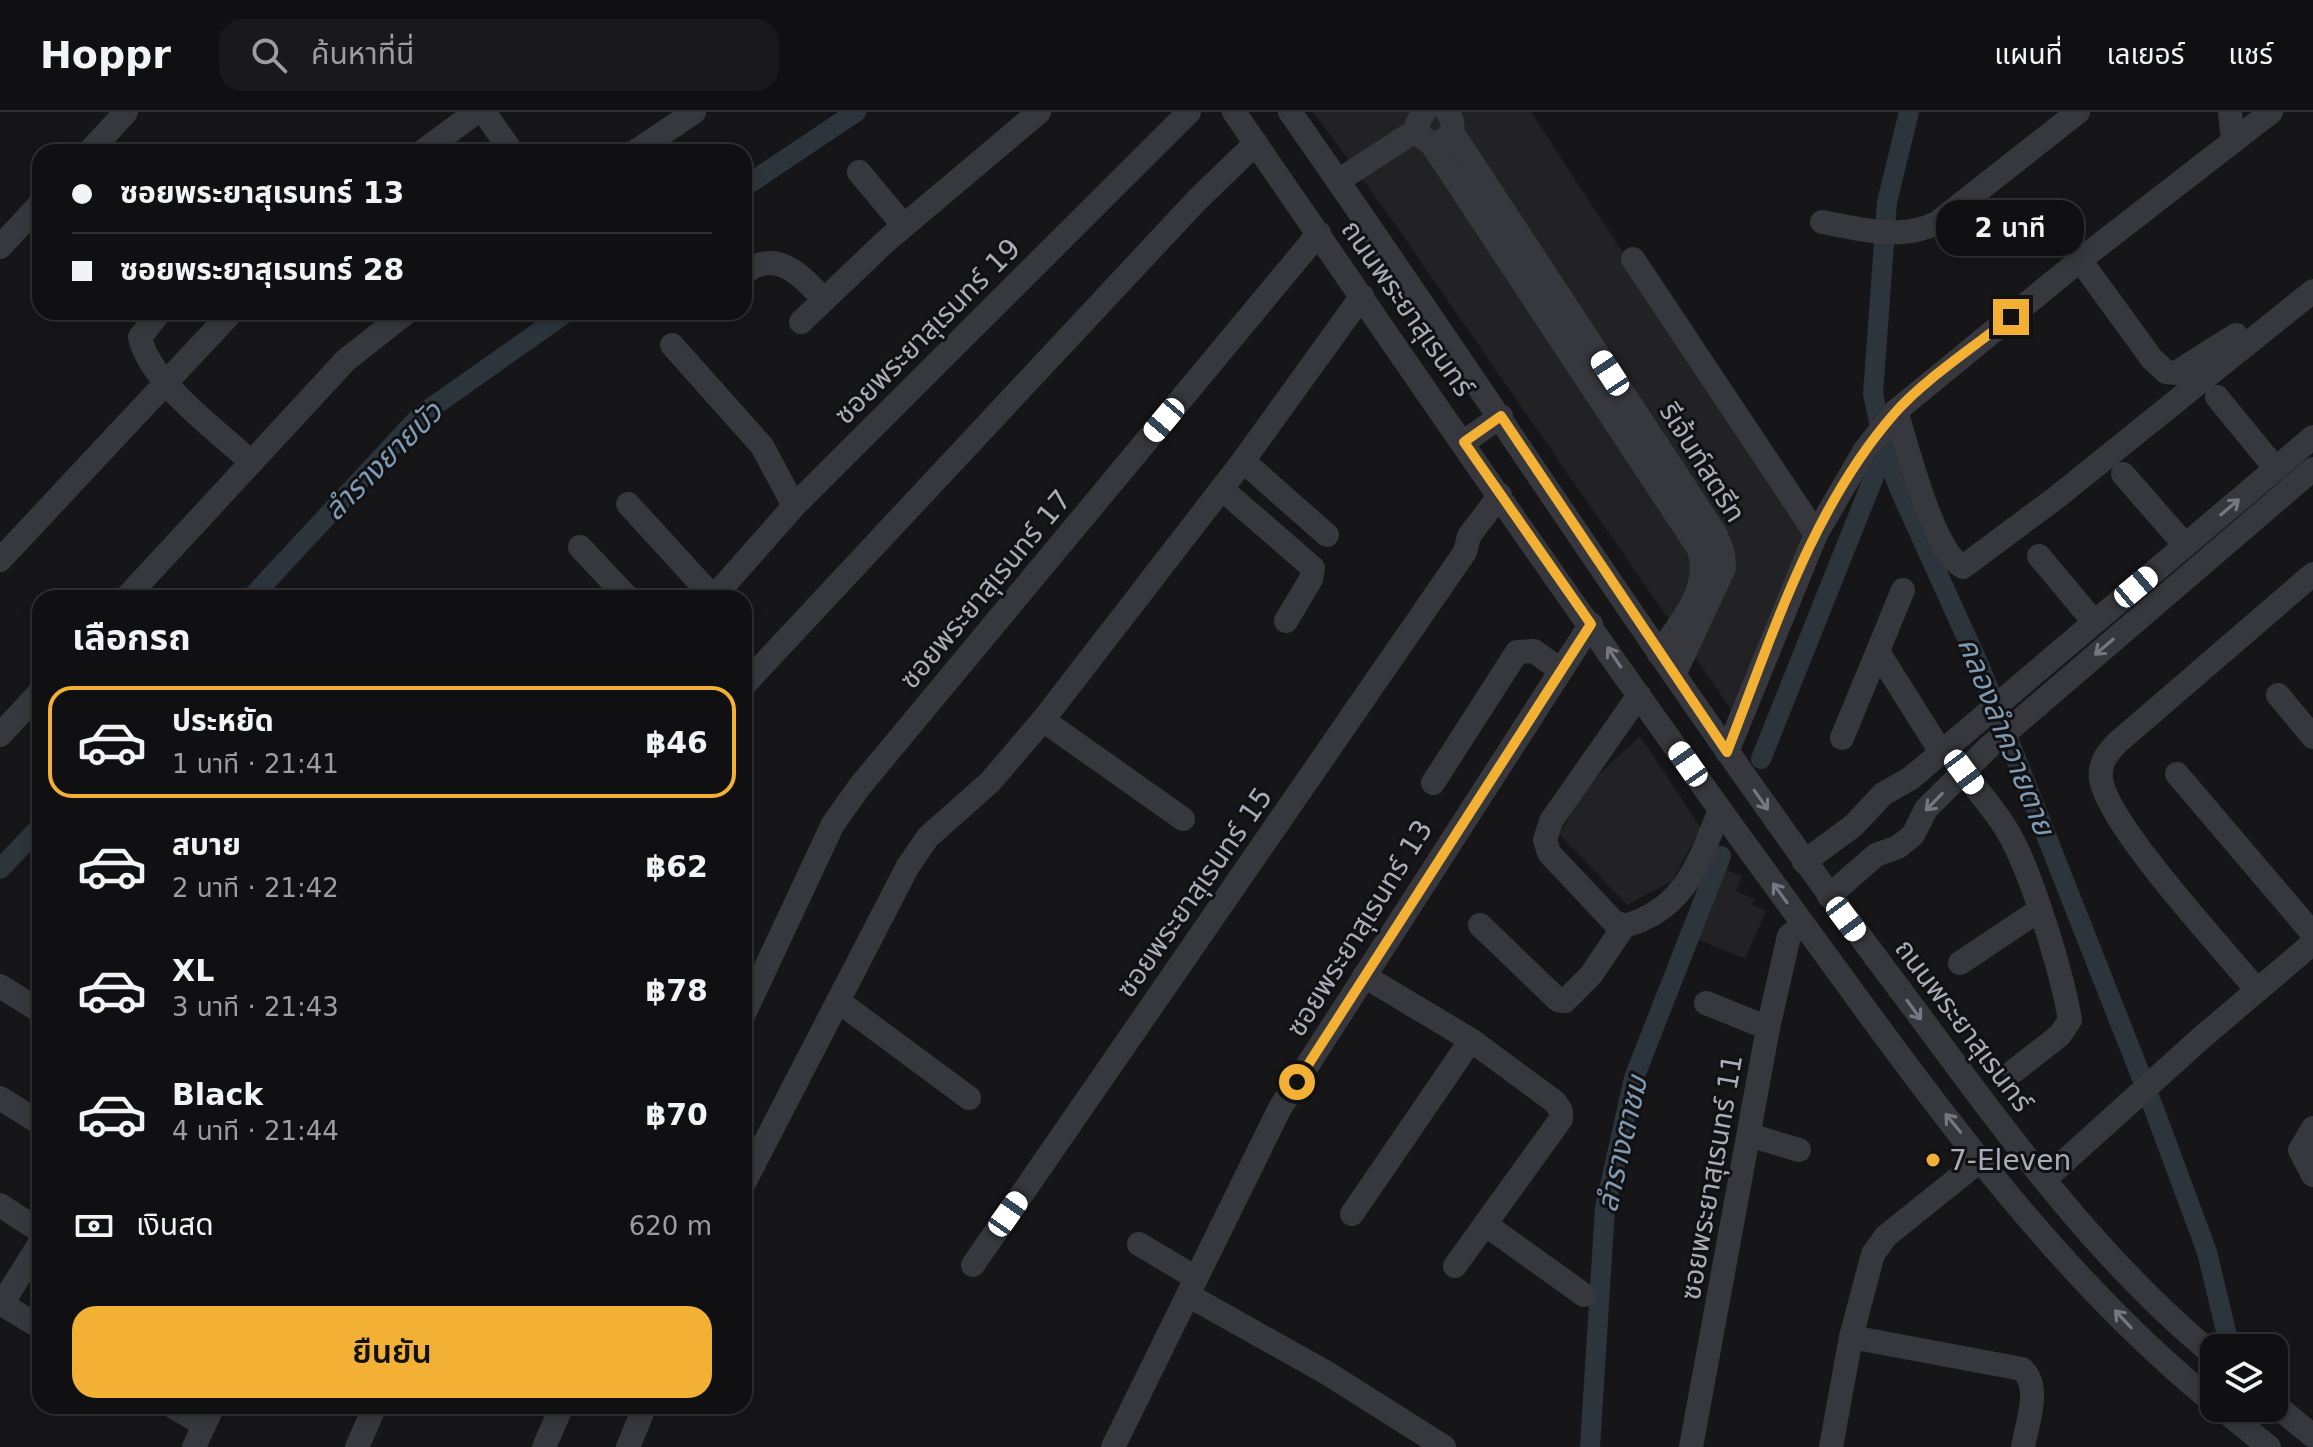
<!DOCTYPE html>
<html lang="th">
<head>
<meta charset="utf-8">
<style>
	:root { --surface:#101012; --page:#19191b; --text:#f1f3f6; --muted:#9c9d9f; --line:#303032; --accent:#f2b134 }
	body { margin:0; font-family:"DejaVu Sans","Noto Sans Thai",sans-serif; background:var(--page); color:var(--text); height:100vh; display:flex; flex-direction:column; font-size:30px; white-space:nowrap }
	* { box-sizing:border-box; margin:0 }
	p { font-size:26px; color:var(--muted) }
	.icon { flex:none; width:44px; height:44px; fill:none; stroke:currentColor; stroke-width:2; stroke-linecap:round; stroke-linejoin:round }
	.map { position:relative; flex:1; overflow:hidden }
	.panel { position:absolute; left:32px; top:478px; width:720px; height:824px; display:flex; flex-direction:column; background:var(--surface); border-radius:24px; box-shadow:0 4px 12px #0003,0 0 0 2px var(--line) }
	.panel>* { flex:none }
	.guide { position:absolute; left:32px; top:32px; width:720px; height:176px; border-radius:24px; box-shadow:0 4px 12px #0003,0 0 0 2px var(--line); display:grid; align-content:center; height:176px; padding:0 40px; background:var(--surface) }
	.controls { position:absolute; left:2200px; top:1222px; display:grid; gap:16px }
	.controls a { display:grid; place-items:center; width:88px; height:88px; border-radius:16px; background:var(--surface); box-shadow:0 4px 12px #0003,0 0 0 2px var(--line); font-size:40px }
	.end { position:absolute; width:36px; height:36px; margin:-18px; border:10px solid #f2b134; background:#111; box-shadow:0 0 0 4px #111 }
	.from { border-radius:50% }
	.bubble { position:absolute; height:56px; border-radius:24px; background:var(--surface); box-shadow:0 4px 12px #0003,0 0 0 2px var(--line); font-size:26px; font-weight:600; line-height:56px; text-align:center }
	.car { position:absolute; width:24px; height:48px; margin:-24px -12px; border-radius:10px; box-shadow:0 0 6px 2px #0007; background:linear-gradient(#fff 24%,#345 0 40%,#fff 0 76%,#345 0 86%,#fff 0) }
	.guide b { display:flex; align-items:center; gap:28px; height:76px; font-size:30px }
	.guide b+b { border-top:2px solid var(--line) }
	.guide i { width:20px; height:20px; background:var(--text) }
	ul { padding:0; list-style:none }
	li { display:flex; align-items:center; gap:24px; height:112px; margin:0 16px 12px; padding:0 24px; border:4px solid transparent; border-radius:24px }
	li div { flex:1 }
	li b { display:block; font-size:30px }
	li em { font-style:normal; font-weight:600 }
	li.active { border-color:var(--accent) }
	li>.icon { width:72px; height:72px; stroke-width:1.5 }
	h2 { padding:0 40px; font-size:36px; line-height:96px }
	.pay { display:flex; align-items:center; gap:20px; height:88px; padding:0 40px; font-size:30px }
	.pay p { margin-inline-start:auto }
	.cta { display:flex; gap:16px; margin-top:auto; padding:16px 40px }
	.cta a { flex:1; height:92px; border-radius:24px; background:var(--accent); color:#111; font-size:32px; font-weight:600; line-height:92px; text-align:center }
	header { display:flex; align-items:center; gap:48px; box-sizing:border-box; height:112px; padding:0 40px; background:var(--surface); border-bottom:2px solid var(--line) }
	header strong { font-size:38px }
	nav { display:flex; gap:44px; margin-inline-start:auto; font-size:28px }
	.search { width:560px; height:72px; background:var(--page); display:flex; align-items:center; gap:20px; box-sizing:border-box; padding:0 28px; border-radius:24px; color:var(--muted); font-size:30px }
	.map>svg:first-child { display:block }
</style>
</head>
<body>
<header>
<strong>Hoppr</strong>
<div class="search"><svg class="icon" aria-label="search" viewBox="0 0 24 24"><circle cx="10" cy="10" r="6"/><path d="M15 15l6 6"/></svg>ค้นหาที่นี่</div>
<nav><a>แผนที่</a><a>เลเยอร์</a><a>แชร์</a></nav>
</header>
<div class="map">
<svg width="2313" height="1335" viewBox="0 0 2313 1335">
	<rect width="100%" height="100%" fill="#161618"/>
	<g fill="#222225">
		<path d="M1313,0h218l277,423 -73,180 -350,-505z"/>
		<path d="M1640,624l61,92 -29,53 -45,24 -68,-71 30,-50z"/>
		<path d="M1726,758l16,6 -6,15 18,8 -2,6 14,6 -21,48 -48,-20z"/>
	</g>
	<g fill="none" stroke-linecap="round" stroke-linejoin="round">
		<g stroke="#2c353c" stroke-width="20">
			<path d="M1909,0l-22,90 -14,192 12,55 14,39 80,177 175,444 53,143 23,96"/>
			<path d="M744,75l112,-75"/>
			<path d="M251,486l170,-183 146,-103"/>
			<path d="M1761,647l124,-310"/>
			<path d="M0,757l40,-42"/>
			<path d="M1590,1335l15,-239 29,-130 87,-222"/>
		</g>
		<g stroke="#37383d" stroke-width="24">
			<path d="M484,0l28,40"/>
			<path d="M1234,0c185,269 369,539 562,802 125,171 252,354 418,489"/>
			<path d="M1290,0c203,289 392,588 605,871 96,128 194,270 319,372"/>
			<path d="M1424,0l-7,12c5,35 51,14 30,-12"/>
			<path d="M2230,0l3,30"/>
			<path d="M1452,20l263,401 8,20 1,15 -50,107"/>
			<path d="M1431,31l268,406c12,42 -18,71 -40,105"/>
			<path d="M89,40l37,-40"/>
			<path d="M422,40l54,-40"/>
			<path d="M635,40l59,-40"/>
			<path d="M859,60l45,54"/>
			<path d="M1338,69l80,-52"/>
			<path d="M1822,110c39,7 78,19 115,1l141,-111"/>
			<path d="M0,135l40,-43"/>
			<path d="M1633,147l183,275"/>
			<path d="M2080,148l72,99 14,13 10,1 60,-38"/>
			<path d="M744,161c33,-25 57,2 80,27"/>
			<path d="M160,200l-20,25c9,45 78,94 111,125"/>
			<path d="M801,210l85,-81 153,-129"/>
			<path d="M672,233l90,101 32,60"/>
			<path d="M2217,285l59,72"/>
			<path d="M1896,299c11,34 37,142 67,156l94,-70 256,-206"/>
			<path d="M1464,330l37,-26"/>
			<path d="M1243,349l84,74"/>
			<path d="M2123,362l62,71"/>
			<path d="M1222,377l91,79 -2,11 -25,42"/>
			<path d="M628,392l85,93"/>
			<path d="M580,435l48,51"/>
			<path d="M2039,444l55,66"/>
			<path d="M0,448l232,-248"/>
			<path d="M126,486l220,-238 61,-48"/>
			<path d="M713,486l81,-92 395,-394"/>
			<path d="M1878,540l63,100"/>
			<path d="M744,573l453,-485 59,-57"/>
			<path d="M1639,583l-88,126 -6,19 4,13 64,68 11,5c62,-17 74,-63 96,-116"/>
			<path d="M2278,583l35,42"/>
			<path d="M1043,608l140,99"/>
			<path d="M0,623l40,-43"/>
			<path d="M1842,626l61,-148"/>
			<path d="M1727,640l89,-218 49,-84 31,-39 184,-151 191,-148"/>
			<path d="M1964,660c14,20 32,39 44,60 24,41 54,141 62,188l-10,15 -46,36"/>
			<path d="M2177,662l136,160"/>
			<path d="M1433,671l84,-131 17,-1 26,19"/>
			<path d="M1804,750l49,-36 30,-32 28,-16 402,-341"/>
			<path d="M1829,784l47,-41 22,-8 15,-12 13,-26 63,-62 324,-278"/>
			<path d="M1480,813l78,75 7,1 26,-26 33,-49"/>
			<path d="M1960,851l78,-52"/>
			<path d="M1364,864l107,64 84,62 6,9v8l-106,147"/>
			<path d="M0,874l40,25"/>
			<path d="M2257,878c-34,-41 -150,-166 -156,-211 -2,-16 6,-26 17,-37l195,-168"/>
			<path d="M838,889l131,97"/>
			<path d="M1706,891l62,25"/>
			<path d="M744,902l89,-190 27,-38 459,-553"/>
			<path d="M0,986l40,25"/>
			<path d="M2313,1016l-13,22 13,25"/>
			<path d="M1749,1023l50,15"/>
			<path d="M2045,1067l155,-140 113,-96"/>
			<path d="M744,1071l164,-317 20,-29 62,-55 53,-62 200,-259 119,-165"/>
			<path d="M0,1093l40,26"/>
			<path d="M1352,1102l119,-174"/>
			<path d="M1485,1112l99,71"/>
			<path d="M1139,1132l57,34"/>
			<path d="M973,1153l492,-713 4,-16 31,-41"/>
			<path d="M1188,1183l139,78 117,74"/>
			<path d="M0,1191l40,24"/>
			<path d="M2,1192l38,-61"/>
			<path d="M1851,1225l171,32c20,18 5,54 1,78"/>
			<path d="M2274,1292l39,32"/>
			<path d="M172,1294l31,18"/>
			<path d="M2221,1296l48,39"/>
			<path d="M194,1335l19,-41"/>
			<path d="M357,1335l18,-41"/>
			<path d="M544,1335l18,-41"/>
			<path d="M628,1335l17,-41"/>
			<path d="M1113,1335l167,-339 311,-484"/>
			<path d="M1691,1335l77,-419 21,-92 14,-12"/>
			<path d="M1831,1335l20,-110 22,-83 13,-18 96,-77"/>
		</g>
	</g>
	<defs><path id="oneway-shaft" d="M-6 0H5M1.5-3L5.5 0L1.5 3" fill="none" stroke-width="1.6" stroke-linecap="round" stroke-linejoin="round" transform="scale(2)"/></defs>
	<g stroke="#757881">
		<use href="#oneway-shaft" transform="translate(2230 395) rotate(-40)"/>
		<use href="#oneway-shaft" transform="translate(2104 535) rotate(140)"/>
		<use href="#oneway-shaft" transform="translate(1614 545) rotate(-124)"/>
		<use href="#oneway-shaft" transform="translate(1761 688) rotate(55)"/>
		<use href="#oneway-shaft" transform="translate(1934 690) rotate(134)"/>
		<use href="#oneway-shaft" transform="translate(1780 781) rotate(-126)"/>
		<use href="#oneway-shaft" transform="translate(1914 898) rotate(54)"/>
		<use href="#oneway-shaft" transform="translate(1953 1011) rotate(-129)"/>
		<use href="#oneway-shaft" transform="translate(2123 1207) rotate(-133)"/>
	</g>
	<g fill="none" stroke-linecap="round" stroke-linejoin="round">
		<path stroke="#f2b134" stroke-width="10" d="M1297,970l294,-458 -127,-182 37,-26 226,336c45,-115 84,-243 167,-338 29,-34 82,-68 117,-97"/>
	</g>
	<circle fill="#f2b134" stroke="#111113" stroke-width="3" cx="1933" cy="1048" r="8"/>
	<g text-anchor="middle" stroke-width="6" stroke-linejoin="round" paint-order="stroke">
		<g font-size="28" fill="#a8adb8" stroke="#111113">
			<text transform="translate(1408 196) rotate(55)" y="10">ถนนพระยาสุเรนทร์</text>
			<text transform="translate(927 219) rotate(-45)" y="10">ซอยพระยาสุเรนทร์ 19</text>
			<text transform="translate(1703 350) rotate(58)" y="10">รีเจ้นท์สตรีท</text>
			<text transform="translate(985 477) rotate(-50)" y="10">ซอยพระยาสุเรนทร์ 17</text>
			<text transform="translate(1194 780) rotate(-55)" y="10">ซอยพระยาสุเรนทร์ 15</text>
			<text transform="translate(1359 816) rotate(-58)" y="10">ซอยพระยาสุเรนทร์ 13</text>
			<text transform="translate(1964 913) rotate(53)" y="10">ถนนพระยาสุเรนทร์</text>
			<text transform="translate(1711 1065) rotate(-80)" y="10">ซอยพระยาสุเรนทร์ 11</text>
		</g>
		<g font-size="28" fill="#a8adb8" stroke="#111113" text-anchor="start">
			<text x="1949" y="1058">7-Eleven</text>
		</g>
		<g font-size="30" font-style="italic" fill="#7f9bb3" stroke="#111113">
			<text transform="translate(383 349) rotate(-45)" y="10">ลำรางยายบัว</text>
			<text transform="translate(2006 624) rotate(68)" y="10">คลองลำควายตาย</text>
			<text transform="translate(1622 1032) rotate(-77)" y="10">ลำรางตาชม</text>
		</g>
	</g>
</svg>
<div class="controls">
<a><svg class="icon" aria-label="layers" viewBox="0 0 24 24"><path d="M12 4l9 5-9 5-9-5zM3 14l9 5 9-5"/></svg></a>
</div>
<i class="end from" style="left:1297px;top:970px"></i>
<i class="end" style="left:2011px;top:205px"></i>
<div class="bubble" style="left:1936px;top:88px;width:148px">2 นาที</div>
<i class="car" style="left:1610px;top:261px;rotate:327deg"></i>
<i class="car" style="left:1164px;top:308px;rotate:220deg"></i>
<i class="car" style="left:2136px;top:475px;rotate:50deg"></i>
<i class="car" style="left:1688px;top:652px;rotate:325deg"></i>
<i class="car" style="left:1964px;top:660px;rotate:143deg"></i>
<i class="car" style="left:1846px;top:807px;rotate:143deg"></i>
<i class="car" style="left:1008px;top:1102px;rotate:35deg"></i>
<div class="guide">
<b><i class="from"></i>ซอยพระยาสุเรนทร์ 13</b>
<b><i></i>ซอยพระยาสุเรนทร์ 28</b>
</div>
<section class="panel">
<h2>เลือกรถ</h2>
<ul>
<li class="active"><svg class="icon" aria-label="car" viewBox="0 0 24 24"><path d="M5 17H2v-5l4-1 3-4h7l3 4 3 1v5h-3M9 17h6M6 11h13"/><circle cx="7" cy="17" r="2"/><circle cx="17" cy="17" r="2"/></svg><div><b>ประหยัด</b><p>1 นาที · 21:41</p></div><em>฿46</em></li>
<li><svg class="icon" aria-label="car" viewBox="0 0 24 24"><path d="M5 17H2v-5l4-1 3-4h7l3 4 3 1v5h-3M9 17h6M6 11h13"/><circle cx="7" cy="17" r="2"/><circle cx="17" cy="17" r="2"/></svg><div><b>สบาย</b><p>2 นาที · 21:42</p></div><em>฿62</em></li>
<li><svg class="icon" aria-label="car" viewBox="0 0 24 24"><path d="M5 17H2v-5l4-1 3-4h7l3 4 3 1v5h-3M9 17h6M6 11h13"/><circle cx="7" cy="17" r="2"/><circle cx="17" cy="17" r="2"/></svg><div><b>XL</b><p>3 นาที · 21:43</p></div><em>฿78</em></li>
<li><svg class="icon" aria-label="car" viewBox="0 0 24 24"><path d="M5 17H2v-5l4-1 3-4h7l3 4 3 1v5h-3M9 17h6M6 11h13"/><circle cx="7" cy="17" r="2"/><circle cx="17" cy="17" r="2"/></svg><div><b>Black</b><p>4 นาที · 21:44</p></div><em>฿70</em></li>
</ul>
<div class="pay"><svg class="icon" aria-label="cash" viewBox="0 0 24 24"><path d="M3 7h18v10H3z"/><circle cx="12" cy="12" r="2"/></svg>เงินสด<p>620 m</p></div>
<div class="cta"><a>ยืนยัน</a></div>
</section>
</div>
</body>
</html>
